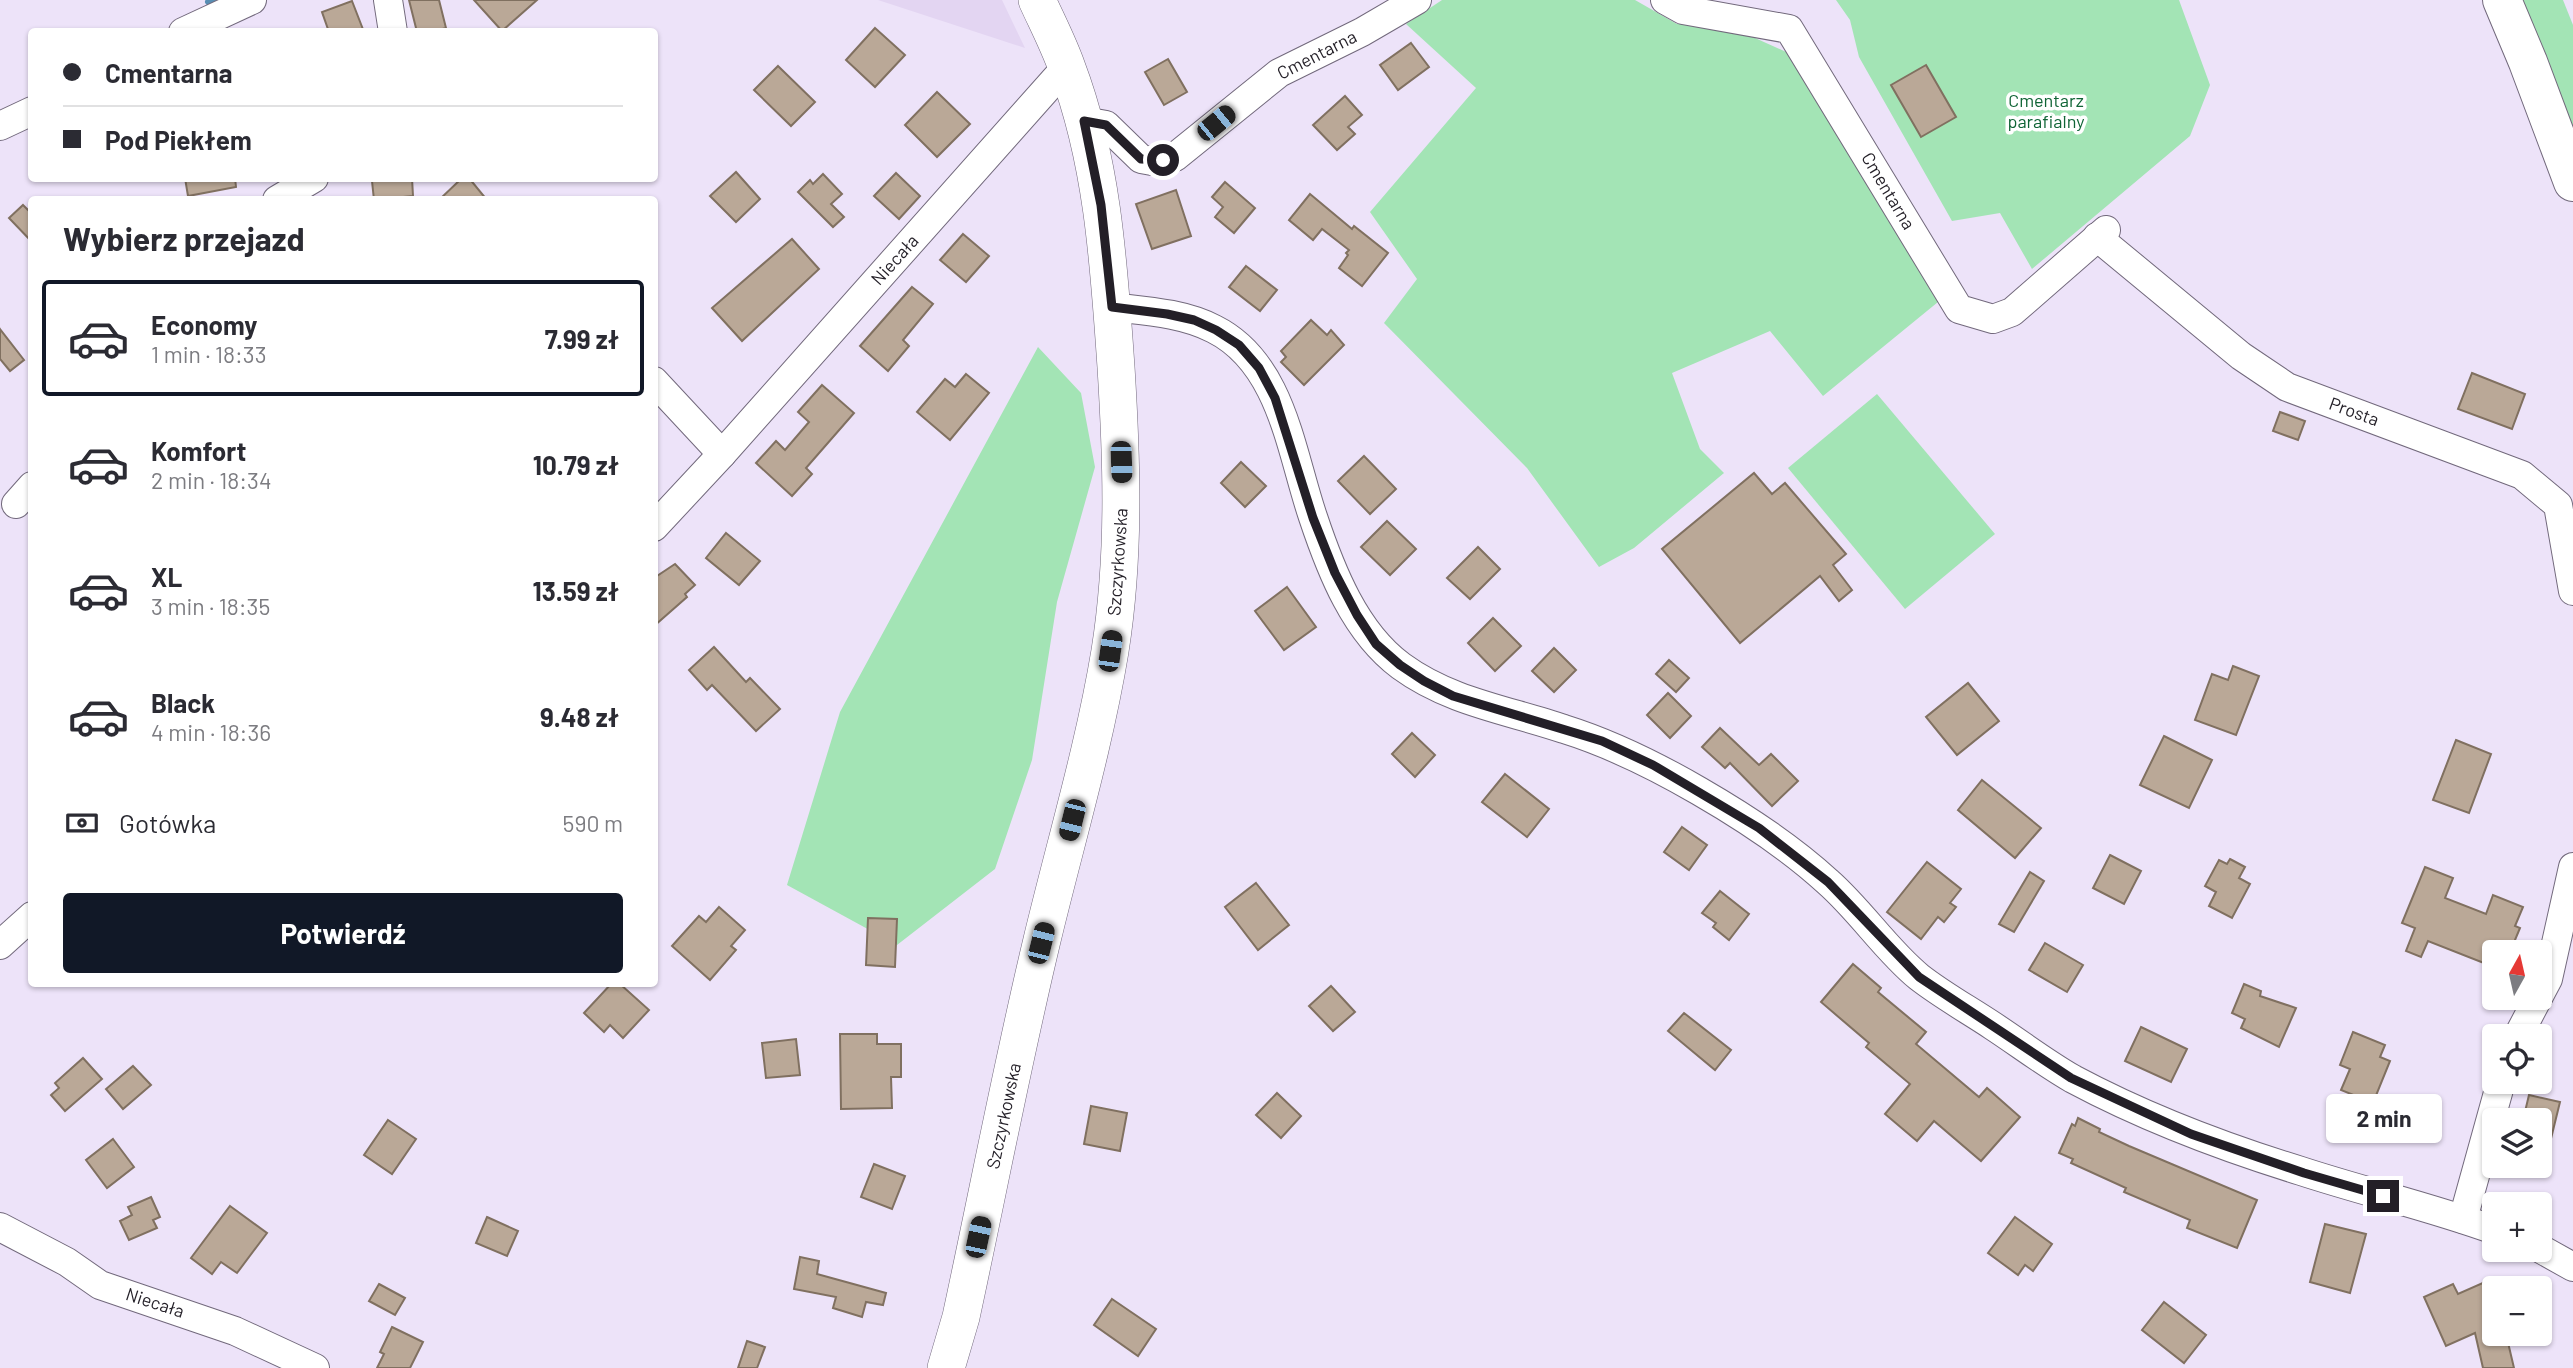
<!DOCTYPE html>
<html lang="pl">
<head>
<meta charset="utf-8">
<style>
	:root { --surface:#fff; --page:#f7f7f7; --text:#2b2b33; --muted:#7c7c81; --line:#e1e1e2; --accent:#111827 }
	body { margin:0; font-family:Barlow,sans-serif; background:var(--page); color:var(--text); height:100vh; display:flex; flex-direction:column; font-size:26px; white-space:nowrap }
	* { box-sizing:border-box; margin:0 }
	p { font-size:23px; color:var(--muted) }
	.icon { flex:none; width:38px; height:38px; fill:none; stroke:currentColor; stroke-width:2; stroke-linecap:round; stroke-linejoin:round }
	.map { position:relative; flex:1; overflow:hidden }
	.drawer { position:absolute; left:28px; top:196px; width:630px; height:791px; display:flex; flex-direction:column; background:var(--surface); border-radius:7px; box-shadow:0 2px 5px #0004 }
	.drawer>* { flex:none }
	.banner { position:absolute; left:28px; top:28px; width:630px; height:154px; border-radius:7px; box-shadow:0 2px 5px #0004; display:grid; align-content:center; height:154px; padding:0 35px; background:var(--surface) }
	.needle { width:46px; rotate:8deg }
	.fabs { position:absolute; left:2482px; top:940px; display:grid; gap:14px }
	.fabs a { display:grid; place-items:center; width:70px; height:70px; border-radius:7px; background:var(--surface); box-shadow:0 2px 5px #0004; font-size:35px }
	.end { position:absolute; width:32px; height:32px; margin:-16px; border:9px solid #231f27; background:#fff; box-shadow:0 0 0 4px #fff }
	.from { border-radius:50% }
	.bubble { position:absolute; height:49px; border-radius:7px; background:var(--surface); box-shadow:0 2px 5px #0004; font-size:23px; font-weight:700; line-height:49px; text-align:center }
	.car { position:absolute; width:21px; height:42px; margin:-21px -10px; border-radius:9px; box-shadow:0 0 5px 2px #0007; background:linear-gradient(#222 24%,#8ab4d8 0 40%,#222 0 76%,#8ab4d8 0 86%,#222 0) }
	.banner b { display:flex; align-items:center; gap:24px; height:66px; font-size:26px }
	.banner b+b { border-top:2px solid var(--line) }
	.banner i { width:18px; height:18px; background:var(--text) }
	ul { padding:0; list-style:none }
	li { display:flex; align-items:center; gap:21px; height:116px; margin:0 14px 10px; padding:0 21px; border:4px solid transparent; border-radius:7px }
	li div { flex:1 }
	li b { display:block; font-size:26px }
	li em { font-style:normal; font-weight:700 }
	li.on { border-color:var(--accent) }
	li>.icon { width:63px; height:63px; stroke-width:1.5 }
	h2 { padding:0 35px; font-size:32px; line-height:84px }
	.pay { display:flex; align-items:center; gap:18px; height:77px; padding:0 35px; font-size:26px }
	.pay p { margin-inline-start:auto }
	.primary-button { display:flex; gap:14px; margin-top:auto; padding:14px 35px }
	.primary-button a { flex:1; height:80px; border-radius:7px; background:var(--accent); color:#fff; font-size:28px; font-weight:700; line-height:80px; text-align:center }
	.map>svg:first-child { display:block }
</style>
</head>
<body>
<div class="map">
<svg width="2573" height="1368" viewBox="0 0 2573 1368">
	<rect width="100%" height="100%" fill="#ede3f9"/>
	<path fill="#e3d5f2" d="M878,0h124l23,48z"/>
	<g fill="#a3e4b5">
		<path d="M1442,0h193l42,24h47l71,32 128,216 15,30 -115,94 -53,-65 -98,42 28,76 24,24 -90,75 -35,19 -72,-99 -143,-145 33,-44 -47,-67 106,-124 -70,-64z"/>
		<path d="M1836,0h343l31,85 -20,51 -158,133 -32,-56 -48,8 -93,-164 -9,-37z"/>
		<path d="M2517,0h46l10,25v114z"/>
		<path d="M1038,347l43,46 14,74 -38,135 -25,158 -37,109 -98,76 -110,-60 53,-173z"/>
		<path d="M1877,394l118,140 -90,75 -117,-141z"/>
	</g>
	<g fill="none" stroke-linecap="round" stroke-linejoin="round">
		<path stroke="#588eb3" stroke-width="6" d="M208,2l5,-2"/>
	</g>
	<g fill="#baa897" stroke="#807060" stroke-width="2">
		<path d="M409,0h30l7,28 -14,4h-15z"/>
		<path d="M474,0h63l-35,31z"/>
		<path d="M352,1l12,31h-35l-7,-20z"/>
		<path d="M875,28l30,27 -30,32 -29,-27z"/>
		<path d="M1411,43l18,24 -31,23 -18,-25z"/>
		<path d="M1168,59l19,33 -23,13 -19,-33z"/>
		<path d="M1926,65l30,52 -35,20 -30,-52z"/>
		<path d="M778,66l37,36 -24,24 -37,-36z"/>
		<path d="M937,92l33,32 -33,33 -32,-32z"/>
		<path d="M1345,96l17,19 -14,12 7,7 -18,16 -24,-25z"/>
		<path d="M736,172l24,27 -24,23 -26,-26z"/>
		<path d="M896,173l24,23 -21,23 -25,-23z"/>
		<path d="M823,174l19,20 -11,10 13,13 -11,10 -35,-35 12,-12 3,4z"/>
		<path d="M185,178h50l1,9 -48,9z"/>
		<path d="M384,178h28l1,18 -39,4 -2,-19z"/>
		<path d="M462,178h7l18,22h-48z"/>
		<path d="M1225,182l30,26 -21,25 -19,-16 8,-10 -11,-10z"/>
		<path d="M1176,190l15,46 -39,13 -16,-45z"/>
		<path d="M1310,194l42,35 2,-3 34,27 -26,33 -23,-18 9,-13 -2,-2 3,-3 -27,-21 -9,11 -24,-20z"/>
		<path d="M23,205l9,9v28l-23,-24z"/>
		<path d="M963,234l26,22 -23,26 -26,-22z"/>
		<path d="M792,239l27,30 -77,72 -30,-33z"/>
		<path d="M1246,266l31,24 -17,21 -31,-24z"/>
		<path d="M912,287l21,17 -30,36 6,6 -21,25 -28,-25z"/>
		<path d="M1311,320l16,15 4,-5 13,15 -40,40 -23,-23 5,-5 -5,-6z"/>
		<path d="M0,329l24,31 -14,11 -10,-12z"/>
		<path d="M2472,373l53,21 -13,35 -54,-20z"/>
		<path d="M966,374l23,19 -39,47 -33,-28 28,-33 10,8z"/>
		<path d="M822,385l32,28 -48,55 6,6 -20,22 -36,-33 20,-22 9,9 24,-28 -11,-10z"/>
		<path d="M2280,412l25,9 -7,19 -25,-9z"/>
		<path d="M1364,456l32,33 -26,25 -32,-33z"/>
		<path d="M1241,462l25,24 -21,21 -24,-24z"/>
		<path d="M1754,473l18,21 13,-11 61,71 -13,11 19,25 -13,11 -19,-25 -80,67 -78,-94z"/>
		<path d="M1387,521l29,28 -26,26 -29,-28z"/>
		<path d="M726,533l34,28 -21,24 -33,-27z"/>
		<path d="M1478,547l22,22 -30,30 -23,-21z"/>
		<path d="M675,564l20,21 -10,9 2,3 -33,29v-48z"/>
		<path d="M1287,587l29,40 -32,23 -29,-39z"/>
		<path d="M1493,618l28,28 -26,25 -27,-28z"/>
		<path d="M714,647l32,35 4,-4 30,31 -24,22 -44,-46 -5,5 -18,-20z"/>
		<path d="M1554,648l22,22 -22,22 -22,-21z"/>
		<path d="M1669,660l20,18 -13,14 -20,-18z"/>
		<path d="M2233,666l26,10 -23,59 -41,-15 17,-46 16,6z"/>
		<path d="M1968,683l31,38 -42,34 -31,-38z"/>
		<path d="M1668,693l23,23 -21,22 -23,-23z"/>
		<path d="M1720,728l39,37 12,-11 27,27 -26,25 -42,-43 -5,5 -23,-21z"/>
		<path d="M1412,733l23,22 -20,22 -23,-23z"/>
		<path d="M2164,736l48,24 -23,48 -49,-23z"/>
		<path d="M2456,740l35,14 -22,59 -36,-13z"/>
		<path d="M1505,774l44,35 -22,28 -45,-35z"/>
		<path d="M1982,780l59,48 -26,30 -57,-48z"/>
		<path d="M1682,827l25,18 -18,25 -25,-18z"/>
		<path d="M2110,855l31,16 -17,33 -31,-16z"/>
		<path d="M2230,859l15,8 -6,11 11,6 -18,34 -23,-12 7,-14 -11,-6 14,-26 8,4z"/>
		<path d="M1927,862l34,27 -11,14 6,4 -12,15 -6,-5 -17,22 -34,-27z"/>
		<path d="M2425,867l28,11 -8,20 41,16 7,-19 30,12 -8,19 5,2 -10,24h-16v15l-66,-26 -7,16 -15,-6 9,-23 -13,-5z"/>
		<path d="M2030,872l14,9 -30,51 -15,-8z"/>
		<path d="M1256,883l33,42 -31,25 -33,-43z"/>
		<path d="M1720,891l29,23 -20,26 -16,-13 3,-4 -14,-10z"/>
		<path d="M719,907l26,23 -14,16 5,4 -26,30 -38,-34 27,-30 7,6z"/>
		<path d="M868,918l29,1 -2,48 -29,-2z"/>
		<path d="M2045,943l38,22 -16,27 -38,-22z"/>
		<path d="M1853,964l28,24 -3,4 48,40 -10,12 63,53 8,-9 33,29 -39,44 -47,-40 -17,20 -32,-27 25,-30 -44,-37 3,-4 -48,-41z"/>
		<path d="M611,984h9l29,26 -26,28 -13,-13 -6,7 -20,-19z"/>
		<path d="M2244,984l17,7 -1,5 36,12 -17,39 -38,-19 4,-9 -13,-6z"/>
		<path d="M1331,986l24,26 -22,19 -24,-25z"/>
		<path d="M1684,1013l47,37 -16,20 -47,-39z"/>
		<path d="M2141,1027l46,22 -16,33 -46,-21z"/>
		<path d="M2353,1032l32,13 -5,12 10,4 -17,42 -32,-13 9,-21 -10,-4z"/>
		<path d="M840,1034h37v10h24v33h-10l1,31 -51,1z"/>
		<path d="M796,1039l4,36 -34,3 -4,-35z"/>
		<path d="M83,1058l19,21 -37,32 -14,-16 8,-7 -4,-5z"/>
		<path d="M133,1066l18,19 -28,24 -17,-20z"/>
		<path d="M1277,1093l24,23 -20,22 -25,-23z"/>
		<path d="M2529,1095l31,7 -14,57 -7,-1v-38h-16z"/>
		<path d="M1091,1106l36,7 -7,38 -36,-7z"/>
		<path d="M2078,1118l22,11 -1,3 30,14 128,54 -20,48 -50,-20 3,-8 -66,-28 2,-4 -55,-25 2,-4 -14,-6 13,-29 3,2z"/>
		<path d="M388,1120l28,19 -24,35 -28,-19z"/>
		<path d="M113,1139l21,28 -27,21 -21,-28z"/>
		<path d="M874,1164l31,12 -13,33 -31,-12z"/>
		<path d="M151,1197l9,20 -7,3 4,8 -28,12 -9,-19 12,-6 -4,-8z"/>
		<path d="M230,1206l37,27 -30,40 -16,-11 -9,12 -21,-16z"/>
		<path d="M487,1217l31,14 -11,25 -31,-13z"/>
		<path d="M2015,1217l37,27 -19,27 -8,-6 -7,10 -30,-22z"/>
		<path d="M2325,1224l41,10 -16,59 -40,-11z"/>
		<path d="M800,1257l19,4 -2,13 69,19 -3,12 -17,-3 -4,15 -29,-9 3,-11 -42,-8z"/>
		<path d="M2494,1278v56h12l8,34h-31l-8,-35 -29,13 -22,-49 29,-13 5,10z"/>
		<path d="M379,1284l26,14 -10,17 -26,-14z"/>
		<path d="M1112,1299l44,30 -18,27 -44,-31z"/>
		<path d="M2164,1302l42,33 -22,28 -42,-33z"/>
		<path d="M392,1327l31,15 -13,26h-33l7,-14 -4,-2z"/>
		<path d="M747,1341l18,6 -8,21h-19z"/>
	</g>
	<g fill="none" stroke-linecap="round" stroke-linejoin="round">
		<g stroke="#72697c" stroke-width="30">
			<g id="minor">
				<path d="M388,0l5,32"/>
				<path d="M1665,0l18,10 106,19 170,280 34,10 19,-7 94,-82"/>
				<path d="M183,32l69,-32"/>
				<path d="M1084,121l22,4 35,34 11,2 23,-4 104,-84 83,-41 55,-32"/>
				<path d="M0,126l32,-15"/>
				<path d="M277,200l37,-22"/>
				<path d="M2097,237l144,119 46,31 235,88 36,30 15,86"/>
				<path d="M1112,307c34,4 71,6 102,22 68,34 77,124 99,188 18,54 42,115 88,149 49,36 107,44 163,63 48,15 92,37 135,62 45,26 91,56 129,91 33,29 58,68 91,95 23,18 50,33 74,49 26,17 52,37 80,53 73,39 150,68 228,92 64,21 130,36 193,59"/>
				<path d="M654,381l68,73 345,-388"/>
				<path d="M16,504l16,-18"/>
				<path d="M654,527l68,-73"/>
				<path d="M0,945l32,-29"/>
				<path d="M2539,996l9,-17 25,-112"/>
				<path d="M2518,1036l20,-38"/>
				<path d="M2463,1219l38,-137"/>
				<path d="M0,1227l67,35 33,23 135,46 80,37"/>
				<path d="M2539,1248l34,19"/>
			</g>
		</g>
		<g stroke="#72697c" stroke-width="38">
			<path id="major" d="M946,1368l15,-51c27,-125 51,-252 81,-377 23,-96 52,-192 68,-289 15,-95 12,-188 6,-284 -7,-100 -13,-204 -49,-299 -8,-23 -20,-46 -30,-68"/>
		</g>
		<g stroke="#72697c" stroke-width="40">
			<path id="highway" d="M2502,0l26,62 45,120"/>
		</g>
		<use href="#minor" stroke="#fff" stroke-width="28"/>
		<use href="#major" stroke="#fff" stroke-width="37"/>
		<use href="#highway" stroke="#fff" stroke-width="38"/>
	</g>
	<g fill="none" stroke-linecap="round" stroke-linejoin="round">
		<path stroke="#231f27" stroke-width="9" d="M1163,160l-22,-1 -35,-34 -22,-4 17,84 11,102 55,7 27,6 22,10 23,15 20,23 16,30 38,120 22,55 22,42 19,29 24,21 24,16 29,15 149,45 51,24 106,63 69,54 91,95 152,101 120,56 113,39 79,23"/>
	</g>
	<g text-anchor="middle" stroke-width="7" stroke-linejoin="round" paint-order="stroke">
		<g font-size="18" fill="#231f27" stroke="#fff">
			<text transform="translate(1317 55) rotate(-27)" y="6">Cmentarna</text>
			<text transform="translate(1888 191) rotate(59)" y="6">Cmentarna</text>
			<text transform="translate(895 260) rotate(-48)" y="6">Niecała</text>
			<text transform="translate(2354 412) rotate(20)" y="6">Prosta</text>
			<text transform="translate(1118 562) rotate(-86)" y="6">Szczyrkowska</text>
			<text transform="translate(1004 1116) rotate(-78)" y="6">Szczyrkowska</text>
			<text transform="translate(155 1303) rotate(18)" y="6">Niecała</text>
		</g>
		<g font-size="18" fill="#0f6435" stroke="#fff">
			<text x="2046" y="107">Cmentarz<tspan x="2046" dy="21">parafialny</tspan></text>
		</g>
	</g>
</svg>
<div class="fabs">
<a><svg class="needle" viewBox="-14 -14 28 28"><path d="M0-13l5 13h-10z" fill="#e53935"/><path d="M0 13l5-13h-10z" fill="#7c7c81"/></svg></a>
<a><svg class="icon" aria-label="locate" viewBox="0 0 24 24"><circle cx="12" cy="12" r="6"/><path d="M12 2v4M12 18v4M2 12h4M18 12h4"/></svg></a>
<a><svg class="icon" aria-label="layers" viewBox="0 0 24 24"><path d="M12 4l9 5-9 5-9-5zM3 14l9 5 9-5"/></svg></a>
<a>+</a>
<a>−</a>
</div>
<i class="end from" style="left:1163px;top:160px"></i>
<i class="end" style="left:2383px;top:1196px"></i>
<div class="bubble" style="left:2326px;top:1094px;width:116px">2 min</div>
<i class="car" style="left:1216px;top:123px;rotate:51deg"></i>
<i class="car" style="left:1121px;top:462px;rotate:178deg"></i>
<i class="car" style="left:1110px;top:651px;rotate:8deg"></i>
<i class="car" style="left:1072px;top:820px;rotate:194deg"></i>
<i class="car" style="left:1041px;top:943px;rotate:14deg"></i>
<i class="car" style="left:978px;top:1237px;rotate:12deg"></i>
<div class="banner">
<b><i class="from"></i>Cmentarna</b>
<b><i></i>Pod Piekłem</b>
</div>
<section class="drawer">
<h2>Wybierz przejazd</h2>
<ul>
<li class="on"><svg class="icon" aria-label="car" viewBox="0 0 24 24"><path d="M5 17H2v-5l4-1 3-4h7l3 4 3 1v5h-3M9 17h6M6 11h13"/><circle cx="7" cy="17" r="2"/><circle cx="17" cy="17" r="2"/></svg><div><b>Economy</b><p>1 min · 18:33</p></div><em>7.99 zł</em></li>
<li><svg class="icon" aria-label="car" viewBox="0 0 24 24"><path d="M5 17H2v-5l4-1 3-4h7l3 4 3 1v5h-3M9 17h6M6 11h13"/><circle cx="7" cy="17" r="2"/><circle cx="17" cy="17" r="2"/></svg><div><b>Komfort</b><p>2 min · 18:34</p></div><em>10.79 zł</em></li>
<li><svg class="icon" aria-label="car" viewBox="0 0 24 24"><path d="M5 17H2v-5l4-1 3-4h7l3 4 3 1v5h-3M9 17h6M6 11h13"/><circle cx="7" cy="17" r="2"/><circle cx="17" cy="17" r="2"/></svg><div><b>XL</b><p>3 min · 18:35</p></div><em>13.59 zł</em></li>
<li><svg class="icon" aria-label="car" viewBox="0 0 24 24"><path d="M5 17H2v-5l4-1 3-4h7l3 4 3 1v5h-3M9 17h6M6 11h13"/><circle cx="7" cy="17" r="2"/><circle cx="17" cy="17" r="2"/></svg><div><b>Black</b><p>4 min · 18:36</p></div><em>9.48 zł</em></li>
</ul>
<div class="pay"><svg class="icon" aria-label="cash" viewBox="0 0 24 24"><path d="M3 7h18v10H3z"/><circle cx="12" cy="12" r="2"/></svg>Gotówka<p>590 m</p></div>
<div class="primary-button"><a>Potwierdź</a></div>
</section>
</div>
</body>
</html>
